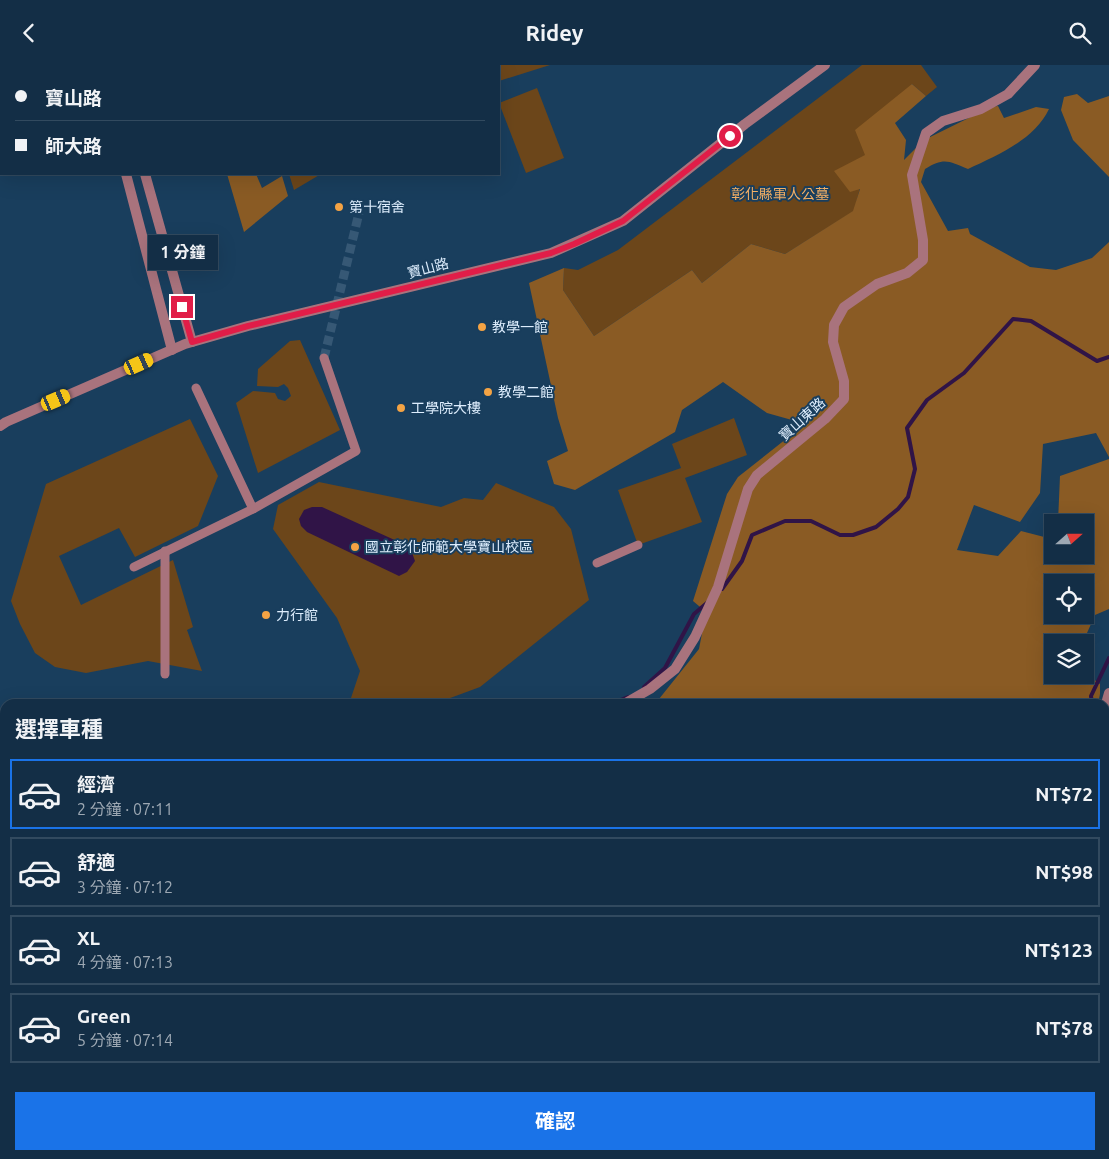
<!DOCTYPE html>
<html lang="zh-TW">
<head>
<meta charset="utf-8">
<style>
	:root { --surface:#132e46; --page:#1c364d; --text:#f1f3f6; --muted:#9da8b3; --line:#324a5f; --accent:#1a73e8 }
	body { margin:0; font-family:Ubuntu,"Noto Sans TC",sans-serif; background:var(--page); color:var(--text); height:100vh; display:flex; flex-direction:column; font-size:19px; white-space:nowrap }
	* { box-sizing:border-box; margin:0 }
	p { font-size:16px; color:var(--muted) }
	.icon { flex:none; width:28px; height:28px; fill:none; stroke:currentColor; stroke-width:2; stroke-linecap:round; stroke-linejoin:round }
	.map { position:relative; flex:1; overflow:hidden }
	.sheet { position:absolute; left:0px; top:634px; width:1110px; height:461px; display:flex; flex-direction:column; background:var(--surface); border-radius:15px 15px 0 0; box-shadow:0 5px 20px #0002,0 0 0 1px var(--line) }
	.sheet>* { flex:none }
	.hud { position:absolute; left:0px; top:0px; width:500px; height:110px; box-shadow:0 5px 20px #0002,0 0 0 1px var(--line); display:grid; align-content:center; height:110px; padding:0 15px; background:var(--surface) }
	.needle { width:32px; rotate:69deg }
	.controls { position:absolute; left:1044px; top:449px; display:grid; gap:10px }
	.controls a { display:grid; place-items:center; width:50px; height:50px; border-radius:0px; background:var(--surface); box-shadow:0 5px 20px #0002,0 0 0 1px var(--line); font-size:25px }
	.end { position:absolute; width:22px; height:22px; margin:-11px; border:6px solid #e11d48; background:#fff; box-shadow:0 0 0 2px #fff }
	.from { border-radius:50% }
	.bubble { position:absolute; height:35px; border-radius:0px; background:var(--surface); box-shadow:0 5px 20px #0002,0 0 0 1px var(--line); font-size:16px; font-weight:700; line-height:35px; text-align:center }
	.car { position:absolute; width:15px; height:30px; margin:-15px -8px; border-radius:6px; box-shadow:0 0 4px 1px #0007; background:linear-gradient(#f5c518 24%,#345 0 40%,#f5c518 0 76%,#345 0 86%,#f5c518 0) }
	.hud b { display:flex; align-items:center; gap:18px; height:48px; font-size:19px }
	.hud b+b { border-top:1px solid var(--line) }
	.hud i { width:12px; height:12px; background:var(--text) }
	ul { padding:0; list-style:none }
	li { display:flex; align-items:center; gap:15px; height:70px; margin:0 10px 8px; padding:0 5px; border:2px solid var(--line); border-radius:0px }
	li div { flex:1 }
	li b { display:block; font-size:19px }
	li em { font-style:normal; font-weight:700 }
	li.active { border-color:var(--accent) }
	li>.icon { width:45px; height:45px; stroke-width:1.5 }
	h2 { padding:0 15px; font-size:22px; line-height:60px }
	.action { display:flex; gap:10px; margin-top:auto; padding:10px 15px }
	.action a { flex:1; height:58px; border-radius:0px; background:var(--accent); color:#fff; font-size:20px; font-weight:700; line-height:58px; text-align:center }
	header { display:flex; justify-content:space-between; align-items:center; height:65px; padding:0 15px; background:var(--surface); font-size:22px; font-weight:700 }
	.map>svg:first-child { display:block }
</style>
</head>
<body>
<header><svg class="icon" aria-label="back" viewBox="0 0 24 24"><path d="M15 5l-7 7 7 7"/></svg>Ridey<svg class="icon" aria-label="search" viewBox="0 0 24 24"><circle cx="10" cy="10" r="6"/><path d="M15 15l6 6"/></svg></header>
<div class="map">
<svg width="1109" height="1094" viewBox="0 0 1109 1094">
	<rect width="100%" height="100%" fill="#193e5d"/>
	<g fill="#6c461a">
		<path d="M459,0h91l-51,16v-15z"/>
		<path d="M862,0h59l16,22 -11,9 -14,-12 -47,71 -5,33 -6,23 -69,43 -34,-10 -49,39 -10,-13 -98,66 -31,-46 1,-22 14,2 40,-20z"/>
		<path d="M537,23l27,70 -38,15 -27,-70z"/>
		<path d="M289,109h32l-27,16z"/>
		<path d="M300,275l40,90 -82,43 -22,-70 17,-12 22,2 3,6 7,2 6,-5 -3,-8 -4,-4 -6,3 -21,-1 1,-17 32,-28z"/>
		<path d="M734,353l13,37 -62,23 17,44 -64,23 -20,-55 63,-22 -9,-24z"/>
		<path d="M190,354l28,57 -20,50 -63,31 -16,-29 -60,28 22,49 92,-45 20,67 -6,3 15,41 -54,-10 -62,12 -31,-6 -20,-14 -15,-29 -9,-23 35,-117z"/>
		<path d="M319,417l122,25 23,-9 19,2 13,-17 58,24 17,22 18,71 -109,87 -46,17h-85l11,-33 -23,-53 -64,-89 5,-24z"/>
	</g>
	<g fill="#8a5b24" fill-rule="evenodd">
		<path d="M912,19l14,12 -31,27 11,17 -2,20 20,-20 67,-33 7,-1 6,12 32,-11 13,2c-15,31 -51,46 -81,60 -19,-8 -24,-12 -43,0l-4,13 27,49 20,-3 2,6 60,33 26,3 36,-12 17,-16v215l-13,-24 -53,11 -3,49 -20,29 -46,-17 -17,45 41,6 23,-25 31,8v16h33v-32l-27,-1 2,-46 49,-17v150l-14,6 -8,18 -2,13v-3h-33v32h33v-2l15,11v10l-2,10h-443l44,-55 7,-37 -13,-11 34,-107 11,-17 48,-38 13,-17 -32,-9 -44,-31 -41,28 -7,22 -100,58 -21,-6 -7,-23 21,-10 -10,-33 -29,-135 35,-15 -1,22 31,46 98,-66 10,13 49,-39 34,10 68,-43 7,-22 -10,3 -16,-21 31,-16 -10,-25zM1052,518h33v32h-33z"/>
		<path d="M1077,29l11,9 21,-7v81l-36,-37 -12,-30 3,-13z"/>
		<path d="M227,109h29l6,14 20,-12 6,20 -44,36z"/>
		<path d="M166,634l14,5h-88l8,-3z"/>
		<path d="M1109,650v266l-4,6v-265z"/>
		<path d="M5,672v418h306l-1,4h-310v-421z"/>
		<path d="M386,1090h161v4h-160z"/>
		<path d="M606,1090h156l8,4h-169z"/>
		<path d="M895,1090h141l4,4h-148z"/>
	</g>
	<path fill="#301447" d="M312,442h10l88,40 5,14 -8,11 -8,4 -92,-44 -6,-6 -2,-7 5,-9z"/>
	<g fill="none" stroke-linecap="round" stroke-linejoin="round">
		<g stroke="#301447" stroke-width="4">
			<path d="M722,524l20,-28 10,-26 33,-14h26l29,14h13l23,-8 22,-18 10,-12 7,-28 -8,-41 20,-28 37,-27 49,-54 18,2 66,40 12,-4"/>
			<path d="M644,622l21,-19 29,-54 14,-12"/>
			<path d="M611,639l17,-7"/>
			<path d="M1092,639l-1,-8 18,-38"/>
			<path d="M1012,1090l3,4"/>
		</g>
		<path stroke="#365875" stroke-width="9" stroke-dasharray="9 4.5" stroke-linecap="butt" d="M324,293l35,-145"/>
		<g stroke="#a9737d" stroke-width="9">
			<path d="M196,323l57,121 103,-58 -32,-93"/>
			<path d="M597,498l41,-18"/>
			<path d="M134,502l119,-58"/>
			<path d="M165,609v-123"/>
		</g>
		<g stroke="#a9737d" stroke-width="10">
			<path d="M117,0v1"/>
			<path d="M92,1l4,-1"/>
			<path d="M0,36h1"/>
			<path d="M126,109l46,176"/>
			<path d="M145,109l47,168"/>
			<path d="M0,361l6,-4 179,-78 63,-18 303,-73 72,-32 122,-97 80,-59"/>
			<path d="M624,639l26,-15 25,-20 20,-32 23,-50 30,-98 9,-14 68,-56 19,-20v-18l-11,-39 1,-17 10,-18 33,-23 30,-11 16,-13v-20l-11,-65 14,-42 17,-12 38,-12 27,-15 27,-29"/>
			<path d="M1105,642l4,-14"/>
			<path d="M1105,686l4,4"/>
			<path d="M1105,932l4,-3"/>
			<path d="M371,1090l5,4"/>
			<path d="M455,1094l79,-4"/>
			<path d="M881,1094v-4"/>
		</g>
	</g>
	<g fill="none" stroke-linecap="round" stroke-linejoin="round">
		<path stroke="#e11d48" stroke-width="6" d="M182,242l10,35 56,-16 303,-73 23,-9 49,-23 107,-85"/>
	</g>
	<g fill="#f4a344" stroke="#193e5d" stroke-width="2">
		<circle cx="339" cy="142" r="5"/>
		<circle cx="482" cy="262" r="5"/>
		<circle cx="488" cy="327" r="5"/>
		<circle cx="401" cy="343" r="5"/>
		<circle cx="355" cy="482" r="5"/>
		<circle cx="266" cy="550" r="5"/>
	</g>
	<g text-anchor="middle" stroke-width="4" stroke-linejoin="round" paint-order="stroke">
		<g font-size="14" fill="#f5b064" stroke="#193e5d">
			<text x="780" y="134">彰化縣軍人公墓</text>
		</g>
		<g font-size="14" fill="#ddedfd" stroke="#193e5d" text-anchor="start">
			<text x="349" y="147">第十宿舍</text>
			<text x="492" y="267">教學一館</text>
			<text x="498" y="332">教學二館</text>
			<text x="411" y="348">工學院大樓</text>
			<text x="365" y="487">國立彰化師範大學寶山校區</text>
			<text x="276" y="555">力行館</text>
		</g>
		<g font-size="14" fill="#ddedfd" stroke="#193e5d">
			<text transform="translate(428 203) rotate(-15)" y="5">寶山路</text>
			<text transform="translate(802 354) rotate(-42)" y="5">寶山東路</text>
		</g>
	</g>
</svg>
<div class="controls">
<a><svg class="needle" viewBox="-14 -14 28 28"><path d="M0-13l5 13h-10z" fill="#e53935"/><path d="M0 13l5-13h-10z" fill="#9da8b3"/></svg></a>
<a><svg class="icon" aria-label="locate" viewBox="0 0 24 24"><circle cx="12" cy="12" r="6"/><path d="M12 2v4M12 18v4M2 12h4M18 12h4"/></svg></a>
<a><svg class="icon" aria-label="layers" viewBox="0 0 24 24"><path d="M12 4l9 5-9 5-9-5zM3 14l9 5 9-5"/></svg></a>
</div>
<i class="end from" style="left:730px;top:71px"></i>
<i class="end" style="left:182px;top:242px"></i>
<div class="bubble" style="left:148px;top:170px;width:70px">1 分鐘</div>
<i class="car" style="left:139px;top:299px;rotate:66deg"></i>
<i class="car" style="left:56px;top:335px;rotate:67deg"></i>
<div class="hud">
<b><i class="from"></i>寶山路</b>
<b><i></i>師大路</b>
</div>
<section class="sheet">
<h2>選擇車種</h2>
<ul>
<li class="active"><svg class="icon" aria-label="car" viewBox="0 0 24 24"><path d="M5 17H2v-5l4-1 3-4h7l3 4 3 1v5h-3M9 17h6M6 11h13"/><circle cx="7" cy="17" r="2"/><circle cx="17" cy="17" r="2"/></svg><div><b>經濟</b><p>2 分鐘 · 07:11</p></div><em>NT$72</em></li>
<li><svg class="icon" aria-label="car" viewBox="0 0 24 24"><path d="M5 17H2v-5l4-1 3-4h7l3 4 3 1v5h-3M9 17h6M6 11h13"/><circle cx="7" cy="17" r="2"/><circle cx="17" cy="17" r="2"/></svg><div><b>舒適</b><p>3 分鐘 · 07:12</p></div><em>NT$98</em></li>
<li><svg class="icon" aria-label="car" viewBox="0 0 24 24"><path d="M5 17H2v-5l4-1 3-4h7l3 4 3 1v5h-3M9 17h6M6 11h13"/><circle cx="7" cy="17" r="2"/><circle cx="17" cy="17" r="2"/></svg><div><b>XL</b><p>4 分鐘 · 07:13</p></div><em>NT$123</em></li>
<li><svg class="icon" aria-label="car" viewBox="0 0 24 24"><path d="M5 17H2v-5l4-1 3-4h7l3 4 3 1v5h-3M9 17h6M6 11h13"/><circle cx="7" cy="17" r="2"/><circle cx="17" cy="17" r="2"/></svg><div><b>Green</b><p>5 分鐘 · 07:14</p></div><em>NT$78</em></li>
</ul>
<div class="action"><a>確認</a></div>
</section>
</div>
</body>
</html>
